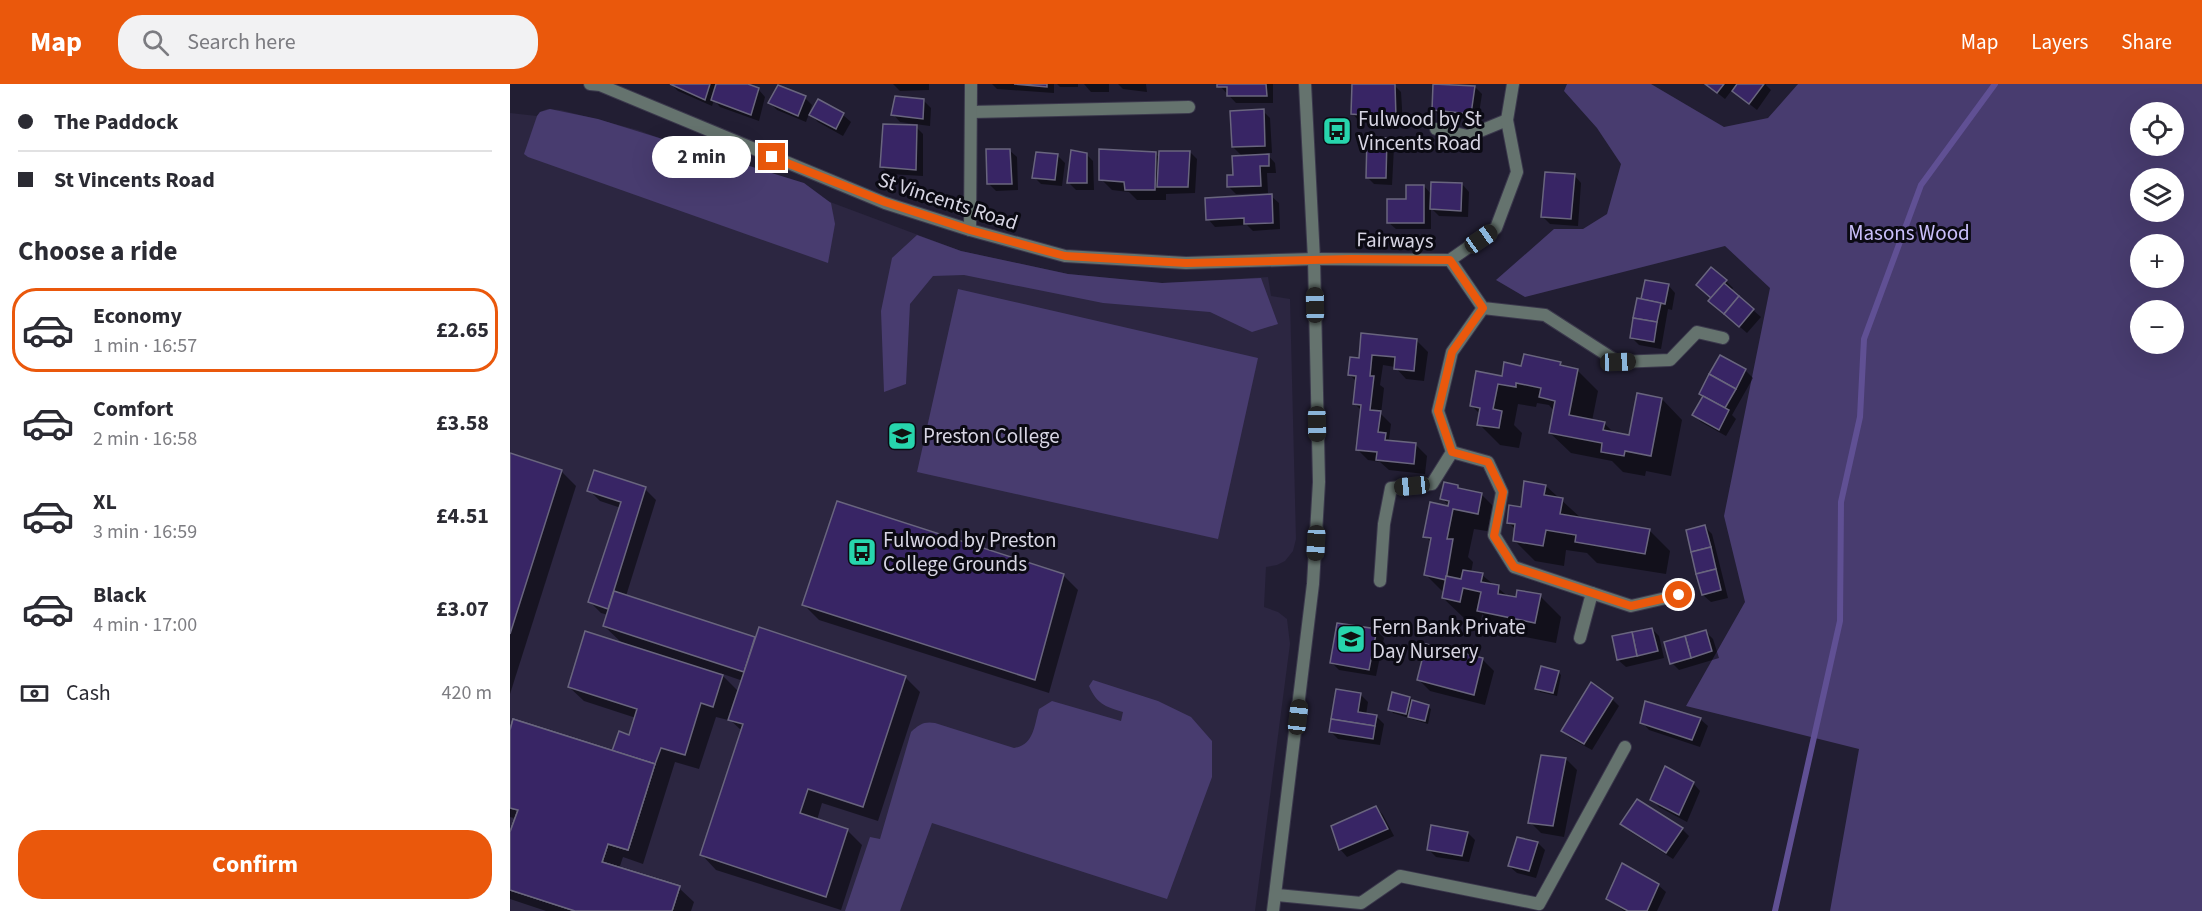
<!DOCTYPE html>
<html lang="en">
<head>
<meta charset="utf-8">
<style>
	:root { --surface:#fff; --page:#f2f2f3; --text:#2b2b33; --muted:#7c7c81; --line:#e1e1e2; --accent:#ea580c }
	body { margin:0; font-family:"Source Sans 3",sans-serif; background:var(--page); color:var(--text); height:100vh; display:flex; flex-direction:column; font-size:22px; white-space:nowrap }
	* { box-sizing:border-box; margin:0 }
	p { font-size:20px; color:var(--muted) }
	.icon { flex:none; width:33px; height:33px; fill:none; stroke:currentColor; stroke-width:2; stroke-linecap:round; stroke-linejoin:round }
	.map { position:relative; flex:1; overflow:hidden }
	.drawer { display:flex; flex-direction:column; background:var(--surface); width:510px }
	.drawer>* { flex:none }
	.guide { display:grid; align-content:center; height:132px; padding:0 18px; background:var(--surface) }
	.controls { position:absolute; left:1620px; top:18px; display:grid; gap:12px }
	.controls a { display:grid; place-items:center; width:54px; height:54px; border-radius:50%; background:var(--surface); box-shadow:0 6px 24px #0002; font-size:30px }
	.end { position:absolute; width:27px; height:27px; margin:-14px; border:8px solid #ea580c; background:#fff; box-shadow:0 0 0 3px #fff }
	.from { border-radius:50% }
	.bubble { position:absolute; height:42px; border-radius:21px; background:var(--surface); box-shadow:0 6px 24px #0002; font-size:20px; font-weight:700; line-height:42px; text-align:center }
	.car { position:absolute; width:18px; height:36px; margin:-18px -9px; border-radius:8px; box-shadow:0 0 4px 2px #0007; background:linear-gradient(#222 24%,#8ab4d8 0 40%,#222 0 76%,#8ab4d8 0 86%,#222 0) }
	.guide b { display:flex; align-items:center; gap:21px; height:57px; font-size:22px }
	.guide b+b { border-top:2px solid var(--line) }
	.guide i { width:15px; height:15px; background:var(--text) }
	ul { padding:0; list-style:none }
	li { display:flex; align-items:center; gap:18px; height:84px; margin:0 12px 9px; padding:0 6px; border:3px solid transparent; border-radius:24px }
	li div { flex:1 }
	li b { display:block; font-size:22px }
	li em { font-style:normal; font-weight:700 }
	li.selected { border-color:var(--accent) }
	li>.icon { width:54px; height:54px; stroke-width:1.5 }
	h2 { padding:0 18px; font-size:27px; line-height:72px }
	.pay { display:flex; align-items:center; gap:15px; height:66px; padding:0 18px; font-size:22px }
	.pay p { margin-inline-start:auto }
	.button { display:flex; gap:12px; margin-top:auto; padding:12px 18px }
	.button a { flex:1; height:69px; border-radius:24px; background:var(--accent); color:#fff; font-size:24px; font-weight:700; line-height:69px; text-align:center }
	header { display:flex; align-items:center; gap:36px; box-sizing:border-box; height:84px; padding:0 30px; background:var(--accent); color:#fff }
	header strong { font-size:28px }
	nav { display:flex; gap:33px; margin-inline-start:auto; font-size:21px }
	.search { width:420px; height:54px; background:var(--page); display:flex; align-items:center; gap:15px; box-sizing:border-box; padding:0 21px; border-radius:24px; color:var(--muted); font-size:22px }
	main { display:flex; flex:1; min-height:0 }
	.map>svg:first-child { display:block }
</style>
</head>
<body>
<header>
<strong>Map</strong>
<div class="search"><svg class="icon" aria-label="search" viewBox="0 0 24 24"><circle cx="10" cy="10" r="6"/><path d="M15 15l6 6"/></svg>Search here</div>
<nav><a>Map</a><a>Layers</a><a>Share</a></nav>
</header>
<main>
<section class="drawer">
<div class="guide">
<b><i class="from"></i>The Paddock</b>
<b><i></i>St Vincents Road</b>
</div>
<h2>Choose a ride</h2>
<ul>
<li class="selected"><svg class="icon" aria-label="car" viewBox="0 0 24 24"><path d="M5 17H2v-5l4-1 3-4h7l3 4 3 1v5h-3M9 17h6M6 11h13"/><circle cx="7" cy="17" r="2"/><circle cx="17" cy="17" r="2"/></svg><div><b>Economy</b><p>1 min · 16:57</p></div><em>£2.65</em></li>
<li><svg class="icon" aria-label="car" viewBox="0 0 24 24"><path d="M5 17H2v-5l4-1 3-4h7l3 4 3 1v5h-3M9 17h6M6 11h13"/><circle cx="7" cy="17" r="2"/><circle cx="17" cy="17" r="2"/></svg><div><b>Comfort</b><p>2 min · 16:58</p></div><em>£3.58</em></li>
<li><svg class="icon" aria-label="car" viewBox="0 0 24 24"><path d="M5 17H2v-5l4-1 3-4h7l3 4 3 1v5h-3M9 17h6M6 11h13"/><circle cx="7" cy="17" r="2"/><circle cx="17" cy="17" r="2"/></svg><div><b>XL</b><p>3 min · 16:59</p></div><em>£4.51</em></li>
<li><svg class="icon" aria-label="car" viewBox="0 0 24 24"><path d="M5 17H2v-5l4-1 3-4h7l3 4 3 1v5h-3M9 17h6M6 11h13"/><circle cx="7" cy="17" r="2"/><circle cx="17" cy="17" r="2"/></svg><div><b>Black</b><p>4 min · 17:00</p></div><em>£3.07</em></li>
</ul>
<div class="pay"><svg class="icon" aria-label="cash" viewBox="0 0 24 24"><path d="M3 7h18v10H3z"/><circle cx="12" cy="12" r="2"/></svg>Cash<p>420 m</p></div>
<div class="button"><a>Confirm</a></div>
</section>
<div class="map">
<svg width="1692" height="827" viewBox="0 0 1692 827">
	<rect width="100%" height="100%" fill="#221e33"/>
	<path fill="#2c2641" d="M37,25l14,1 77,20 323,121 107,23 94,9 106,-6 3,19 19,3 6,240 -3,12 -8,10 -8,4 -11,2 -2,40 14,5 9,7 3,25 -35,267h-745v-798l27,3 3,-4z"/>
	<g fill="#483c6f" fill-rule="evenodd">
		<path d="M1057,0h84l73,43 44,-9 30,-34h404v827h-372l29,-162 -173,-43 59,-104 -21,-86 46,-228 -45,-42 -200,51 -29,-17 58,-51h29l24,-15 14,-50 -24,-36 -33,-37zM1630,28h34v34h-34zM1630,94h34v34h-34zM1664,160v34h-34v-34zM1664,226v34h-34v-34z"/>
		<path d="M40,25l48,10 206,64 27,20 4,21 -7,39 -300,-106 -4,-3 13,-38 3,-4z"/>
		<path d="M407,151l44,16 107,23 94,9 99,-5 17,46 -26,8 -42,-20 -107,-9 -139,-28 -31,1 -23,28 -4,80 -22,8 -3,-81 11,-53z"/>
		<path d="M448,205l300,69 -40,181 -301,-67z"/>
		<path d="M583,596l65,21 33,16 21,24v36l-45,122 -235,-76 -32,88h-55l25,-74 10,2 31,-107c8,-8 14,-11 24,-9l79,25c20,-3 20,-22 25,-39l13,-8 69,20 2,-9c-19,-6 -26,-8 -34,-26z"/>
	</g>
	<g fill="#0007" fill-rule="evenodd">
		<path d="M161,0h73l14,5 7,8 -6,24 -39,-14 -6,-7 -2,6 -34,-15z"/>
		<path d="M383,0h36v6l-29,1z"/>
		<path d="M482,0h62v9l-57,-4z"/>
		<path d="M547,0h21v3h-18z"/>
		<path d="M574,0h25v8h-18z"/>
		<path d="M608,0h28l1,8 -24,-3z"/>
		<path d="M708,0h55v19h-37z"/>
		<path d="M843,0l41,1 7,7 2,33 -44,-4 -7,-8z"/>
		<path d="M925,0l40,3 7,7 -4,26 -38,-4 -7,-7z"/>
		<path d="M1196,0h59l6,6 -14,20 -25,-20 -7,9z"/>
		<path d="M295,14l7,7 -6,17 -29,-12 -7,-7z"/>
		<path d="M413,16l8,8 -1,18 -30,-4 -7,-8z"/>
		<path d="M308,17l25,14 8,7 -8,14 -25,-14 -7,-7z"/>
		<path d="M753,27l7,7 2,35h-6l9,10 1,10h-9l1,20 -32,1 -7,-7 14,-30 -10,-10z"/>
		<path d="M406,43l7,7v42l-34,-2 -7,-7z"/>
		<path d="M876,55l8,8 -2,38 -18,-1 -7,-7z"/>
		<path d="M499,66l8,7 1,33 -22,1 -7,-7z"/>
		<path d="M680,68l7,7 -2,34 -29,1v6h-29l-8,-8 -17,-2 -11,-11 54,-26 5,6z"/>
		<path d="M576,70l7,7 1,29h-18l-8,-8z"/>
		<path d="M548,72l7,7 -3,23 -21,-2 -7,-7z"/>
		<path d="M1064,91l7,8 -3,43 -28,-2 -7,-7z"/>
		<path d="M952,100l7,8 -1,25 -29,-1 -8,-8v21h-35l-8,-7 20,-22 16,-14 8,9z"/>
		<path d="M761,112l8,7 1,26 -27,2 -6,-6 -32,2 -7,-8z"/>
		<path d="M1216,197l7,7 -2,3 30,26 -14,16 -37,-32z"/>
		<path d="M1158,201l7,8 -3,17 -4,-1 -7,40 -22,-4 -8,-8z"/>
		<path d="M853,251l54,6 11,11 -4,29 -18,-2 -11,-12 -12,-2 -3,20 4,3 -3,26 10,10 -2,15 4,3 23,3 11,11 -2,18 -36,-4 -9,-8 -12,-2 -11,-11 5,-38 -7,-7 2,-22 -7,-7 10,-15z"/>
		<path d="M1210,273l25,13 8,8 -21,37 4,4 -10,17 -25,-14 -7,-7z"/>
		<path d="M1050,279l5,5 12,2 21,21 -6,30 12,2 11,11 15,3 32,-38 20,21 -11,56 -25,-5 -1,5 -22,-4 -11,-11 -41,-8 -21,-20 4,-22 -5,-6 -12,-2 -1,4 -18,-3 -4,21 8,8 -3,15 -19,-3 -21,-21 2,-9 -10,-10 32,-28 20,-9z"/>
		<path d="M0,371l51,16 15,15 -66,208z"/>
		<path d="M1036,402l36,33 67,11 21,21 -4,23 -69,-11 -10,-10 -21,-3 -2,16 -29,-5 -21,-21 2,-10 -7,-7z"/>
		<path d="M948,403l4,4 19,3 21,21 -3,18 -25,-4 -6,28 5,5 -2,11 11,2 28,23 30,-2 21,21 -5,26 -57,-11 -17,-18 -1,8 -17,-4 -21,-20 1,-5 -18,-18 6,-32 -7,-7 26,-28 -9,-10z"/>
		<path d="M135,405l11,11 -30,96 130,43 149,38 15,15 -42,129 -56,-18 -5,17 30,10 15,15 -21,65 -125,-40 -14,-15 40,-124 -14,-13v2l-12,-3 -17,52 -24,-7 -32,102 -20,-7 -4,12 60,19 15,14 -3,9h-145l-36,-12v-66l7,-14 -7,-2v-82l103,17 17,-15 6,-19 -52,-17 -15,-14 54,-43 -19,-18 4,-11 -7,-2 -11,-11 31,-94 -21,-7 -11,-11zM210,589l23,8 -4,11z"/>
		<path d="M1195,443l7,7 16,64 -17,4 -8,-7z"/>
		<path d="M553,491l15,15 -29,103 -230,-73 -15,-15z"/>
		<path d="M828,541l39,6 7,7 -8,38 -37,-6 -7,-7z"/>
		<path d="M1142,545l7,7 5,22 -38,9 -8,-7z"/>
		<path d="M1195,547l8,8 6,19 -40,12 -7,-7z"/>
		<path d="M973,576l11,11 -9,34 -55,-14 -11,-11z"/>
		<path d="M1048,588l3,3 -4,21 -17,-4 -3,-3z"/>
		<path d="M851,611l7,7 -2,13 10,1 8,8 -4,21 -42,-6 -8,-8z"/>
		<path d="M900,614l21,11 -3,15 -35,-11 -3,-4z"/>
		<path d="M1102,615l7,7 -27,44 -22,-12 -8,-7z"/>
		<path d="M1190,635l8,7 -8,21 -51,-17 -7,-8z"/>
		<path d="M1056,675l11,11 -13,67 -23,-4 -11,-11z"/>
		<path d="M1183,699l7,8 -13,31 -28,-15 -7,-8z"/>
		<path d="M866,723l7,8 11,21 -47,21 -7,-8z"/>
		<path d="M1112,740l60,5 7,7 -16,23 -44,-28z"/>
		<path d="M922,743l36,6 7,7 -6,22 -33,-5 -7,-7z"/>
		<path d="M1028,759l7,7 -9,28 -19,-5 -8,-7z"/>
		<path d="M1148,801l8,7 -9,19h-33l-16,-12z"/>
	</g>
	<g fill="none" stroke-linecap="round" stroke-linejoin="round">
		<path stroke="#605094" stroke-width="6" d="M1265,827l65,-290 1,-119 19,-85 4,-78 57,-154 74,-101"/>
	</g>
	<g fill="#382565" stroke="#69657e" stroke-width="1.5" fill-rule="evenodd">
		<path d="M160,0h40l-5,16z"/>
		<path d="M206,0h32l11,4 -8,27 -40,-15z"/>
		<path d="M504,0h33v3z"/>
		<path d="M707,0h49l1,12h-40v-9h-10z"/>
		<path d="M842,0h43l1,34 -45,-4z"/>
		<path d="M923,0l42,2 -4,28 -39,-4z"/>
		<path d="M1195,0h19l-7,9z"/>
		<path d="M1227,0h27l-15,20 -17,-13z"/>
		<path d="M268,1l28,11 -8,20 -30,-13z"/>
		<path d="M385,12l29,3 -1,20 -32,-4z"/>
		<path d="M308,15l26,14 -8,16 -27,-14z"/>
		<path d="M754,25l1,37 -33,1 -2,-36z"/>
		<path d="M373,40l34,1 -1,45 -36,-3z"/>
		<path d="M857,53l20,1 -1,40h-20z"/>
		<path d="M476,65h24l2,35h-25z"/>
		<path d="M589,65l57,3 -1,38h-30l-1,-8 -25,-2z"/>
		<path d="M561,66l16,3v30h-20z"/>
		<path d="M649,67h31l-2,36h-31z"/>
		<path d="M526,68l22,2 -3,26 -23,-2z"/>
		<path d="M759,70v12h-9l1,20 -34,1v-12h6l-1,-19z"/>
		<path d="M1035,88l30,2 -4,45 -30,-2z"/>
		<path d="M921,98l31,1 -1,28 -31,-2z"/>
		<path d="M896,101h18v38h-37v-24h19z"/>
		<path d="M762,110l1,29 -29,1v-6l-38,2 -1,-22z"/>
		<path d="M1201,183l16,13 -16,18 -15,-13z"/>
		<path d="M1135,196l24,4 -4,20 -24,-5z"/>
		<path d="M1214,199l15,13 -15,18 -16,-13z"/>
		<path d="M1229,212l15,13 -15,18 -15,-13z"/>
		<path d="M1127,214l24,5 -4,19 -24,-4z"/>
		<path d="M1123,234l24,4 -3,20 -24,-4z"/>
		<path d="M851,249l56,6 -3,32 -20,-2 1,-12 -23,-2 -2,21h4l-4,34 11,1 -3,21 8,1 -1,7 31,3 -2,21 -38,-4 1,-8 -21,-2 5,-45 -8,-1 3,-28 -8,-1 2,-18 9,1z"/>
		<path d="M1014,270l37,8 -1,3 18,4 -9,46 36,7 -2,8 26,5 8,-42 25,5 -11,58 -26,-5 -1,5 -23,-4 1,-9 -53,-10 6,-32 -16,-4 2,-9 -25,-5v4l-18,-3 -5,25 9,2 -3,17 -22,-3 3,-17 -10,-2 6,-35 26,5 2,-14 17,4z"/>
		<path d="M1210,271l26,14 -10,20 -27,-15z"/>
		<path d="M1199,290l27,15 -11,19 -26,-14z"/>
		<path d="M1193,312l26,14 -10,20 -27,-15z"/>
		<path d="M0,369l52,17 -52,164z"/>
		<path d="M84,386l52,17 -38,122 -20,-7 33,-100 -34,-11z"/>
		<path d="M1014,397l22,4 -2,10 19,3 -3,16 90,15 -5,25 -70,-12 1,-7 -30,-5 -3,16 -30,-5 2,-17 -8,-1 2,-18 12,2z"/>
		<path d="M934,398l14,3v3l24,5 -4,21 -25,-5 -6,30h6l-7,41 -22,-5 7,-37 -8,-1 7,-35 18,4 1,-5 -9,-2z"/>
		<path d="M327,417l227,73 -29,106 -233,-75z"/>
		<path d="M1195,441l6,22 -20,5 -5,-22z"/>
		<path d="M1201,463l5,22 -20,5 -5,-22z"/>
		<path d="M1206,485l5,21 -19,5 -6,-21z"/>
		<path d="M953,486l20,3 -2,9 18,3 -1,9 18,3 1,-7 24,4 -6,29 -58,-12 4,-19 -18,-4 -3,14 -18,-4 4,-22 15,3z"/>
		<path d="M104,507l141,46 -11,35 -141,-46z"/>
		<path d="M827,539l40,6 -8,41 -39,-7z"/>
		<path d="M249,543l147,49 -43,131 -55,-18 -8,24 48,16 -22,68 -126,-42 43,-131 -15,-4z"/>
		<path d="M1142,544l6,23 -21,5 -5,-24z"/>
		<path d="M1196,546l6,21 -21,7 -6,-22z"/>
		<path d="M75,547l138,44 -10,32 -12,-4 -16,52 -24,-7 -6,16 -43,-13 7,-20 10,4 8,-26 -69,-22z"/>
		<path d="M1122,548l5,24 -20,4 -5,-24z"/>
		<path d="M1175,552l6,22 -21,6 -6,-22z"/>
		<path d="M916,560l57,14 -9,37 -57,-15z"/>
		<path d="M1031,582l18,5 -6,22 -18,-4z"/>
		<path d="M1081,598l22,16 -29,46 -23,-13z"/>
		<path d="M826,605l25,4 -3,19 19,3 -2,11 -44,-7z"/>
		<path d="M882,608l18,5 -4,17 -18,-4z"/>
		<path d="M902,616l17,5 -4,16 -17,-4z"/>
		<path d="M1135,617l56,17 -9,22 -52,-17z"/>
		<path d="M3,635l142,45 -27,86 -20,-6 -6,18 78,24 -8,25h-97l-65,-21v-58l8,-22 -8,-2v-78zM30,731l48,16 -7,23 -49,-16z"/>
		<path d="M3,635l142,45 -27,86 -20,-6 -6,18 78,24 -8,25h-97l-65,-21v-58l8,-22 -8,-2v-78z"/>
		<path d="M821,635l44,7 -2,13 -44,-7z"/>
		<path d="M1031,671l25,3 -13,68 -25,-3z"/>
		<path d="M1155,682l29,16 -15,33 -29,-15z"/>
		<path d="M1127,715l46,29 -17,25 -46,-29z"/>
		<path d="M866,722l12,23 -49,21 -8,-24z"/>
		<path d="M921,741l37,7 -6,24 -35,-6z"/>
		<path d="M1007,753l21,5 -9,29 -21,-5z"/>
		<path d="M1112,779l37,21 -12,27h-19l-22,-12z"/>
	</g>
	<g fill="none" stroke-linecap="round" stroke-linejoin="round">
		<g stroke="#3b384c" stroke-width="14">
			<g id="minor">
				<path d="M461,28l218,-5"/>
				<path d="M926,45l32,7 39,-16"/>
				<path d="M460,146l1,-146"/>
				<path d="M804,175l136,1 46,-32 21,-56 -10,-52 6,-36"/>
				<path d="M940,176l33,48 62,7 73,47 52,-2 27,-28 26,6"/>
				<path d="M942,368l36,10 14,30 -8,43 20,32 117,39 48,-11"/>
				<path d="M870,497l4,-57 7,-36 41,-4 20,-32 -14,-41 14,-59 31,-44"/>
				<path d="M1070,554l12,-45"/>
				<path d="M767,811l84,8 39,-27 139,28 86,-157"/>
			</g>
		</g>
		<g stroke="#3b384c" stroke-width="14">
			<g id="tertiary">
				<path d="M80,0l10,1 285,118 85,27 95,26 121,7 128,-4"/>
				<path d="M763,827l40,-327 6,-102 -5,-223 -9,-175"/>
			</g>
		</g>
		<use href="#minor" stroke="#65736e" stroke-width="12"/>
		<use href="#tertiary" stroke="#65736e" stroke-width="12"/>
	</g>
	<g fill="none" stroke-linecap="round" stroke-linejoin="round">
		<path stroke="#ea580c" stroke-width="8" d="M262,73l113,45 85,28 95,26 121,7 166,-4 98,1 33,48 -31,44 -14,59 14,41 36,10 15,30 -9,44 20,31 117,39 48,-11"/>
	</g>
	<defs>
		<g id="bus-square" transform="scale(1.5)"><rect x="-9" y="-9" width="18" height="18" rx="4" fill="#27d5ad" stroke="#0b0a13"/><path d="M-5-6H5V4H4V6H2V4H-2V6H-4V4H-5ZM-3.5-4V0h7V-4ZM-3.5 1.2v1.5H-2V1.2ZM2 1.2v1.5H3.5V1.2Z" fill="#111"/></g>
		<g id="university-square" transform="scale(1.5)"><rect x="-9" y="-9" width="18" height="18" rx="4" fill="#27d5ad" stroke="#0b0a13"/><path d="M0-5L7-2L0 1L-7-2ZM-4 1L0 2.5L4 1V4Q0 6-4 4Z" fill="#111"/></g>
		<g id="school-square" transform="scale(1.5)"><rect x="-9" y="-9" width="18" height="18" rx="4" fill="#27d5ad" stroke="#0b0a13"/><path d="M0-5L7-2L0 1L-7-2ZM-4 1L0 2.5L4 1V4Q0 6-4 4Z" fill="#111"/></g>
	</defs>
	<g fill-rule="evenodd">
		<use href="#bus-square" x="827" y="47"/>
		<use href="#university-square" x="392" y="352"/>
		<use href="#bus-square" x="352" y="468"/>
		<use href="#school-square" x="841" y="555"/>
	</g>
	<g text-anchor="middle" stroke-width="6" stroke-linejoin="round" paint-order="stroke">
		<g font-size="21" fill="#d7d5e3" stroke="#0b0a13" text-anchor="start">
			<text x="848" y="42">Fulwood by St<tspan x="848" dy="24">Vincents Road</tspan></text>
			<text x="413" y="359">Preston College</text>
			<text x="373" y="463">Fulwood by Preston<tspan x="373" dy="24">College Grounds</tspan></text>
			<text x="862" y="550">Fern Bank Private<tspan x="862" dy="24">Day Nursery</tspan></text>
		</g>
		<g font-size="21" fill="#d7d5e3" stroke="#0b0a13">
			<text transform="translate(438 117) rotate(18)" y="7">St Vincents Road</text>
			<text transform="translate(885 156) rotate(1)" y="7">Fairways</text>
		</g>
		<g font-size="21" fill="#cabffa" stroke="#0b0a13">
			<text x="1399" y="156">Masons Wood</text>
		</g>
	</g>
</svg>
<div class="controls">
<a><svg class="icon" aria-label="locate" viewBox="0 0 24 24"><circle cx="12" cy="12" r="6"/><path d="M12 2v4M12 18v4M2 12h4M18 12h4"/></svg></a>
<a><svg class="icon" aria-label="layers" viewBox="0 0 24 24"><path d="M12 4l9 5-9 5-9-5zM3 14l9 5 9-5"/></svg></a>
<a>+</a>
<a>−</a>
</div>
<i class="end from" style="left:1169px;top:511px"></i>
<i class="end" style="left:262px;top:73px"></i>
<div class="bubble" style="left:142px;top:52px;width:99px">2 min</div>
<i class="car" style="left:971px;top:155px;rotate:55deg"></i>
<i class="car" style="left:805px;top:221px;rotate:359deg"></i>
<i class="car" style="left:1108px;top:278px;rotate:88deg"></i>
<i class="car" style="left:807px;top:340px;rotate:179deg"></i>
<i class="car" style="left:902px;top:402px;rotate:264deg"></i>
<i class="car" style="left:806px;top:459px;rotate:183deg"></i>
<i class="car" style="left:788px;top:633px;rotate:7deg"></i>
</div>
</main>
</body>
</html>
